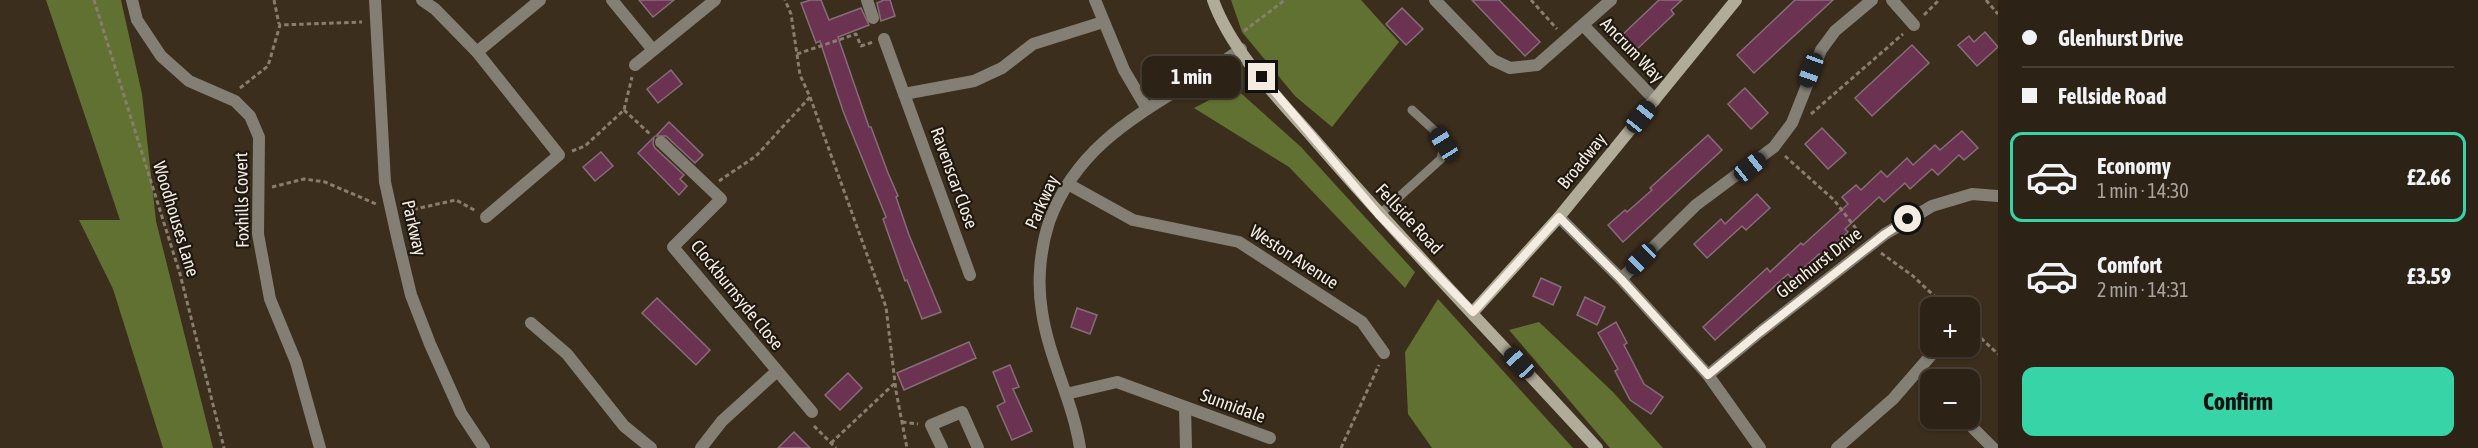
<!DOCTYPE html>
<html lang="en">
<head>
<meta charset="utf-8">
<style>
	:root { --surface:#2d2216; --page:#352a1f; --text:#f1f3f6; --muted:#a7a4a1; --line:#483f35; --accent:#36d4a7 }
	body { margin:0; font-family:"Asap Condensed",sans-serif; background:var(--page); color:var(--text); height:100vh; display:flex; flex-direction:column; font-size:22px; white-space:nowrap }
	* { box-sizing:border-box; margin:0 }
	p { font-size:20px; color:var(--muted) }
	.icon { flex:none; width:33px; height:33px; fill:none; stroke:currentColor; stroke-width:2; stroke-linecap:round; stroke-linejoin:round }
	.map { position:relative; flex:1; overflow:hidden }
	.sheet { display:flex; flex-direction:column; background:var(--surface); width:480px }
	.sheet>* { flex:none }
	.guide { display:grid; align-content:center; height:132px; padding:0 24px; background:var(--surface) }
	.controls { position:absolute; left:1920px; top:297px; display:grid; gap:12px }
	.controls a { display:grid; place-items:center; width:60px; height:60px; border-radius:12px; background:var(--surface); box-shadow:0 2px 4px #0004,0 0 0 2px var(--line); font-size:30px }
	.end { position:absolute; width:27px; height:27px; margin:-14px; border:8px solid #f5ece1; background:#111; box-shadow:0 0 0 3px #111 }
	.from { border-radius:50% }
	.bubble { position:absolute; height:42px; border-radius:12px; background:var(--surface); box-shadow:0 2px 4px #0004,0 0 0 2px var(--line); font-size:20px; font-weight:700; line-height:42px; text-align:center }
	.car { position:absolute; width:18px; height:36px; margin:-18px -9px; border-radius:8px; box-shadow:0 0 4px 2px #0007; background:linear-gradient(#222 24%,#8ab4d8 0 40%,#222 0 76%,#8ab4d8 0 86%,#222 0) }
	.guide b { display:flex; align-items:center; gap:21px; height:57px; font-size:22px }
	.guide b+b { border-top:2px solid var(--line) }
	.guide i { width:15px; height:15px; background:var(--text) }
	ul { padding:0; list-style:none }
	li { display:flex; align-items:center; gap:18px; height:90px; margin:0 12px 9px; padding:0 12px; border:3px solid transparent; border-radius:12px }
	li div { flex:1 }
	li b { display:block; font-size:22px }
	li em { font-style:normal; font-weight:700 }
	li.selected { border-color:var(--accent) }
	li>.icon { width:54px; height:54px; stroke-width:1.5 }
	.cta { display:flex; gap:12px; margin-top:auto; padding:12px 24px }
	.cta a { flex:1; height:69px; border-radius:12px; background:var(--accent); color:#111; font-size:24px; font-weight:700; line-height:69px; text-align:center }
	main { display:flex; flex:1; min-height:0 }
	.map>svg:first-child { display:block }
</style>
</head>
<body>
<main>
<div class="map">
<svg width="1998" height="448" viewBox="0 0 1998 448">
	<rect width="100%" height="100%" fill="#3c2e1d"/>
	<g fill="#617132">
		<path d="M46,0h75l21,94 14,127 57,227h-50l-50,-159 -34,-69h41z"/>
		<path d="M1231,0h130l38,42 -67,85 -37,-31 -53,-64z"/>
		<path d="M1234,87l67,60 114,125 -10,16 -116,-121 -95,-59z"/>
		<path d="M1438,299l135,149h-141l-24,-34 -3,-62z"/>
		<path d="M1539,322l74,70 50,56h-53l-101,-118z"/>
	</g>
	<g fill="#6c3251" stroke="#866d79" stroke-width="1.5">
		<path d="M639,0h35l-21,17z"/>
		<path d="M811,0h10l8,20 32,-12 8,17 -31,12 31,90h2l17,46 10,23 -2,1 13,38 32,77 -19,7 -15,-39 -2,1 -22,-62 3,-2 -43,-106 -23,-70 -4,2 -15,-40z"/>
		<path d="M884,0h6l5,16 -14,5 -4,-18z"/>
		<path d="M1472,0h27l41,42 -15,14z"/>
		<path d="M1659,0h23l-11,10 3,4 -40,38 -14,-15z"/>
		<path d="M1795,0h38l-79,73 -17,-18z"/>
		<path d="M1402,8l21,21 -17,16 -20,-21z"/>
		<path d="M1985,32l13,15 -21,19 -19,-21 11,-9 5,6z"/>
		<path d="M1912,45l17,18 -57,53 -17,-18z"/>
		<path d="M671,70l11,14 -24,19 -11,-14z"/>
		<path d="M1745,88l23,25 -17,16 -23,-25z"/>
		<path d="M669,122l34,33 -8,8 -29,-27h-10z"/>
		<path d="M1822,128l24,25 -18,16 -23,-25z"/>
		<path d="M1962,131l16,17 -14,12 -5,-5 -21,20 -6,-6 -22,20 -5,-6 -21,19 -5,-5 -34,32 3,3 -26,25 -3,-3 -27,25 -4,-5 -73,66 -12,-13 64,-59 3,4 31,-29 2,2 45,-41 -6,-7 14,-12 5,5 20,-19 6,6 20,-19 6,7 22,-20 5,5z"/>
		<path d="M1708,135l14,15 -99,92 -15,-17 17,-15 2,2 25,-22 -2,-2z"/>
		<path d="M654,137l-1,7 2,4 29,27 -4,4 7,7 -8,9 -41,-42z"/>
		<path d="M601,152l12,14 -18,15 -12,-14z"/>
		<path d="M1757,194l13,14 -24,22 -4,-4 -35,32 -13,-14 27,-25 4,5z"/>
		<path d="M1541,278l20,9 -8,18 -20,-9z"/>
		<path d="M1585,297l20,10 -8,18 -20,-10z"/>
		<path d="M657,298l53,52 -14,15 -54,-52z"/>
		<path d="M1077,308l20,7 -7,19 -19,-7z"/>
		<path d="M1616,322l11,21 -3,2 20,39 19,13 -12,17 -21,-14 -15,-29 3,-2 -20,-36z"/>
		<path d="M969,342l7,16 -72,32 -7,-17z"/>
		<path d="M1010,365l9,22 -6,2 19,42 -20,9 -15,-34 8,-4 -12,-30z"/>
		<path d="M848,373l14,15 -22,22 -15,-15z"/>
		<path d="M794,432l16,16h-32z"/>
	</g>
	<g fill="none" stroke-linecap="round" stroke-linejoin="round">
		<g stroke="#897d6f" stroke-width="3" stroke-dasharray="4.5 3" stroke-linecap="butt">
			<path d="M94,0l86,274 44,174"/>
			<path d="M274,0l5,24"/>
			<path d="M1531,0l26,29"/>
			<path d="M1986,0l12,14"/>
			<path d="M1924,15l15,-15"/>
			<path d="M1244,31l41,-31"/>
			<path d="M797,54l59,-20 5,12 12,-4"/>
			<path d="M240,88l28,-22 12,-41 82,-3"/>
			<path d="M810,97l76,210 10,84 11,57"/>
			<path d="M624,110l26,24"/>
			<path d="M1811,114l92,-80"/>
			<path d="M572,151l13,-5 39,-36 8,-33"/>
			<path d="M1785,156l49,44 27,35"/>
			<path d="M719,181l37,-25 54,-59 -10,-22 -9,-61 -6,-14"/>
			<path d="M272,187l32,-8 21,3 51,22"/>
			<path d="M406,211l50,-11 20,11"/>
			<path d="M1881,253l32,23 34,32"/>
			<path d="M1970,328l28,26"/>
			<path d="M902,422l16,2"/>
			<path d="M814,426l22,22"/>
			<path d="M831,443l64,-60"/>
			<path d="M1341,448l38,-83"/>
		</g>
		<path stroke="#837f75" stroke-width="9" d="M1379,215l62,-56 3,-15 -8,-12 -24,-22"/>
		<g stroke="#837f75" stroke-width="12">
			<path d="M132,0l5,20 24,36 28,25 46,20 15,15 9,21 -1,97 12,65 26,63 24,86"/>
			<path d="M375,0l10,182 13,59 13,54 19,49 31,69 23,35"/>
			<path d="M422,0l13,9 42,43 82,103 -73,62"/>
			<path d="M612,0l41,50"/>
			<path d="M867,0l6,18"/>
			<path d="M1095,0l29,70 23,39"/>
			<path d="M1435,0l58,60 17,8 27,-3 74,-65"/>
			<path d="M1892,0l22,25"/>
			<path d="M1583,25l72,75"/>
			<path d="M884,39l86,236"/>
			<path d="M477,52l63,-52"/>
			<path d="M635,65l80,-65"/>
			<path d="M904,94l70,-13 28,-13 31,-24 70,-22"/>
			<path d="M661,142l60,57 -48,48 139,165"/>
			<path d="M1068,184l65,36 106,22 123,80 22,31"/>
			<path d="M1559,217l62,62 87,96 52,73"/>
			<path d="M1621,279l75,-74 78,-58 18,-24 29,-73 14,-19 37,-31"/>
			<path d="M531,323l36,31 57,72 27,22"/>
			<path d="M1708,375l52,-43 125,-98 47,-28 40,-12 26,2"/>
			<path d="M1066,394l51,-12 153,56"/>
			<path d="M1185,407l1,41"/>
			<path d="M1973,428l20,20"/>
			<path d="M701,448l21,-27 54,-49"/>
			<path d="M942,448l-11,-23 31,-13 16,36"/>
			<path d="M1080,448c-7,-47 -31,-89 -38,-136 -5,-29 -2,-62 7,-90 34,-93 118,-119 192,-173"/>
			<path d="M1837,448l56,-49 46,-53"/>
		</g>
		<g stroke="#b1ab9a" stroke-width="12">
			<path d="M1213,0c18,51 66,99 101,139 91,106 189,206 283,309"/>
			<path d="M1473,312l86,-95 177,-217"/>
		</g>
	</g>
	<g fill="none" stroke-linecap="round" stroke-linejoin="round">
		<path stroke="#f5ece1" stroke-width="8" d="M1262,77l117,138 94,97 86,-95 62,62 87,96 52,-43 125,-98 23,-15"/>
	</g>
	<g text-anchor="middle" stroke-width="4.5" stroke-linejoin="round" paint-order="stroke">
		<g font-size="18" fill="#f5ece1" stroke="#1e1810">
			<text transform="translate(1632 50) rotate(46)" y="6">Ancrum Way</text>
			<text transform="translate(1582 161) rotate(-51)" y="6">Broadway</text>
			<text transform="translate(954 178) rotate(70)" y="6">Ravenscar Close</text>
			<text transform="translate(242 200) rotate(-91)" y="6">Foxhills Covert</text>
			<text transform="translate(1042 202) rotate(-66)" y="6">Parkway</text>
			<text transform="translate(176 219) rotate(73)" y="6">Woodhouses Lane</text>
			<text transform="translate(1409 219) rotate(47)" y="6">Fellside Road</text>
			<text transform="translate(414 228) rotate(77)" y="6">Parkway</text>
			<text transform="translate(1294 257) rotate(33)" y="6">Weston Avenue</text>
			<text transform="translate(1819 263) rotate(-38)" y="6">Glenhurst Drive</text>
			<text transform="translate(737 295) rotate(51)" y="6">Clockburnsyde Close</text>
			<text transform="translate(1233 406) rotate(20)" y="6">Sunnidale</text>
		</g>
	</g>
</svg>
<div class="controls">
<a>+</a>
<a>−</a>
</div>
<i class="end from" style="left:1908px;top:219px"></i>
<i class="end" style="left:1262px;top:77px"></i>
<div class="bubble" style="left:1142px;top:56px;width:99px">1 min</div>
<i class="car" style="left:1811px;top:70px;rotate:200deg"></i>
<i class="car" style="left:1641px;top:117px;rotate:39deg"></i>
<i class="car" style="left:1444px;top:144px;rotate:328deg"></i>
<i class="car" style="left:1750px;top:167px;rotate:51deg"></i>
<i class="car" style="left:1641px;top:259px;rotate:225deg"></i>
<i class="car" style="left:1519px;top:363px;rotate:317deg"></i>
</div>
<section class="sheet">
<div class="guide">
<b><i class="from"></i>Glenhurst Drive</b>
<b><i></i>Fellside Road</b>
</div>
<ul>
<li class="selected"><svg class="icon" aria-label="car" viewBox="0 0 24 24"><path d="M5 17H2v-5l4-1 3-4h7l3 4 3 1v5h-3M9 17h6M6 11h13"/><circle cx="7" cy="17" r="2"/><circle cx="17" cy="17" r="2"/></svg><div><b>Economy</b><p>1 min · 14:30</p></div><em>£2.66</em></li>
<li><svg class="icon" aria-label="car" viewBox="0 0 24 24"><path d="M5 17H2v-5l4-1 3-4h7l3 4 3 1v5h-3M9 17h6M6 11h13"/><circle cx="7" cy="17" r="2"/><circle cx="17" cy="17" r="2"/></svg><div><b>Comfort</b><p>2 min · 14:31</p></div><em>£3.59</em></li>
</ul>
<div class="cta"><a>Confirm</a></div>
</section>
</main>
</body>
</html>
